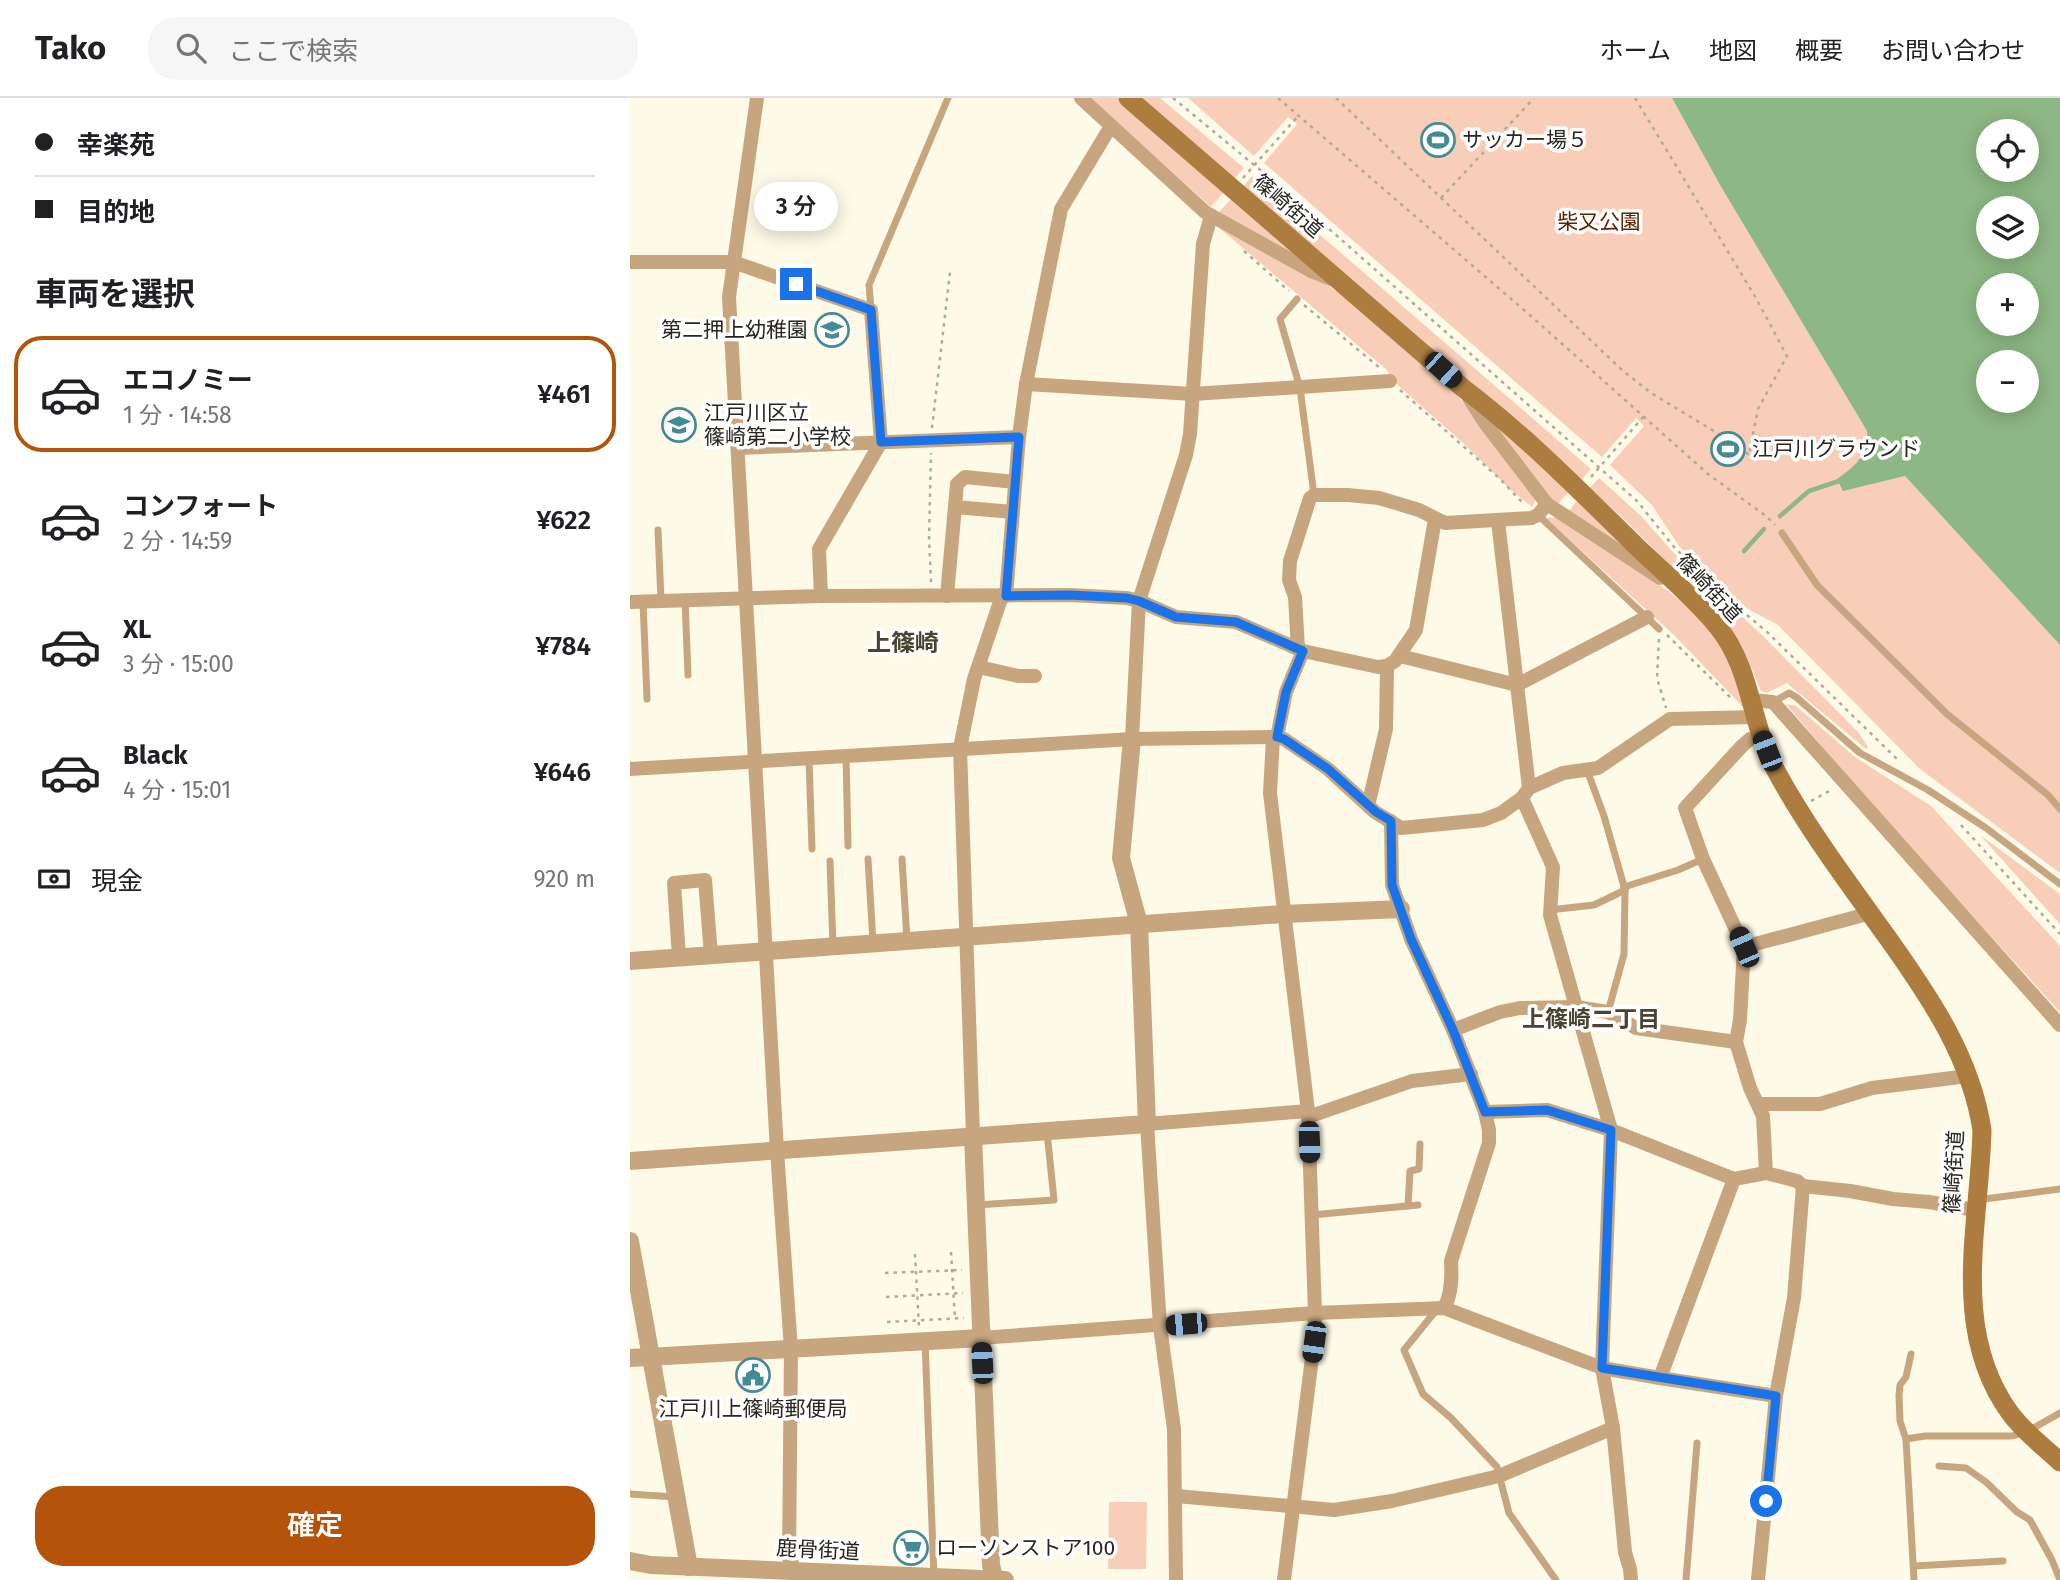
<!DOCTYPE html>
<html lang="ja">
<head>
<meta charset="utf-8">
<style>
	:root { --surface:#fff; --page:#f6f6f6; --text:#202124; --muted:#757577; --line:#e0e0e0; --accent:#b45309 }
	body { margin:0; font-family:"Fira Sans","Noto Sans JP",sans-serif; background:var(--page); color:var(--text); height:100vh; display:flex; flex-direction:column; font-size:26px; white-space:nowrap }
	* { box-sizing:border-box; margin:0 }
	p { font-size:23px; color:var(--muted) }
	.icon { flex:none; width:38px; height:38px; fill:none; stroke:currentColor; stroke-width:2; stroke-linecap:round; stroke-linejoin:round }
	.map { position:relative; flex:1; overflow:hidden }
	.panel { display:flex; flex-direction:column; background:var(--surface); width:630px }
	.panel>* { flex:none }
	.hud { display:grid; align-content:center; height:154px; padding:0 35px; background:var(--surface) }
	.controls { position:absolute; left:1346px; top:21px; display:grid; gap:14px }
	.controls a { display:grid; place-items:center; width:63px; height:63px; border-radius:50%; background:var(--surface); box-shadow:0 4px 18px #0003; font-size:35px }
	.end { position:absolute; width:32px; height:32px; margin:-16px; border:9px solid #1a73e8; background:#fff; box-shadow:0 0 0 4px #fff }
	.from { border-radius:50% }
	.bubble { position:absolute; height:49px; border-radius:24px; background:var(--surface); box-shadow:0 4px 18px #0003; font-size:23px; font-weight:600; line-height:49px; text-align:center }
	.car { position:absolute; width:21px; height:42px; margin:-21px -10px; border-radius:9px; box-shadow:0 0 5px 2px #0007; background:linear-gradient(#222 24%,#8ab4d8 0 40%,#222 0 76%,#8ab4d8 0 86%,#222 0) }
	.hud b { display:flex; align-items:center; gap:24px; height:66px; font-size:26px }
	.hud b+b { border-top:2px solid var(--line) }
	.hud i { width:18px; height:18px; background:var(--text) }
	ul { padding:0; list-style:none }
	li { display:flex; align-items:center; gap:21px; height:116px; margin:0 14px 10px; padding:0 21px; border:4px solid transparent; border-radius:28px }
	li div { flex:1 }
	li b { display:block; font-size:26px }
	li em { font-style:normal; font-weight:600 }
	li.selected { border-color:var(--accent) }
	li>.icon { width:63px; height:63px; stroke-width:1.5 }
	h2 { padding:0 35px; font-size:32px; line-height:84px }
	.pay { display:flex; align-items:center; gap:18px; height:77px; padding:0 35px; font-size:26px }
	.pay p { margin-inline-start:auto }
	.cta { display:flex; gap:14px; margin-top:auto; padding:14px 35px }
	.cta a { flex:1; height:80px; border-radius:28px; background:var(--accent); color:#fff; font-size:28px; font-weight:600; line-height:80px; text-align:center }
	header { display:flex; align-items:center; gap:42px; box-sizing:border-box; height:98px; padding:0 35px; background:var(--surface); border-bottom:2px solid var(--line) }
	header strong { font-size:33px }
	nav { display:flex; gap:38px; margin-inline-start:auto; font-size:24px }
	.search { width:490px; height:63px; background:var(--page); display:flex; align-items:center; gap:18px; box-sizing:border-box; padding:0 24px; border-radius:28px; color:var(--muted); font-size:26px }
	main { display:flex; flex:1; min-height:0 }
	.map>svg:first-child { display:block }
</style>
</head>
<body>
<header>
<strong>Tako</strong>
<div class="search"><svg class="icon" aria-label="search" viewBox="0 0 24 24"><circle cx="10" cy="10" r="6"/><path d="M15 15l6 6"/></svg>ここで検索</div>
<nav><a>ホーム</a><a>地図</a><a>概要</a><a>お問い合わせ</a></nav>
</header>
<main>
<section class="panel">
<div class="hud">
<b><i class="from"></i>幸楽苑</b>
<b><i></i>目的地</b>
</div>
<h2>車両を選択</h2>
<ul>
<li class="selected"><svg class="icon" aria-label="car" viewBox="0 0 24 24"><path d="M5 17H2v-5l4-1 3-4h7l3 4 3 1v5h-3M9 17h6M6 11h13"/><circle cx="7" cy="17" r="2"/><circle cx="17" cy="17" r="2"/></svg><div><b>エコノミー</b><p>1 分 · 14:58</p></div><em>¥461</em></li>
<li><svg class="icon" aria-label="car" viewBox="0 0 24 24"><path d="M5 17H2v-5l4-1 3-4h7l3 4 3 1v5h-3M9 17h6M6 11h13"/><circle cx="7" cy="17" r="2"/><circle cx="17" cy="17" r="2"/></svg><div><b>コンフォート</b><p>2 分 · 14:59</p></div><em>¥622</em></li>
<li><svg class="icon" aria-label="car" viewBox="0 0 24 24"><path d="M5 17H2v-5l4-1 3-4h7l3 4 3 1v5h-3M9 17h6M6 11h13"/><circle cx="7" cy="17" r="2"/><circle cx="17" cy="17" r="2"/></svg><div><b>XL</b><p>3 分 · 15:00</p></div><em>¥784</em></li>
<li><svg class="icon" aria-label="car" viewBox="0 0 24 24"><path d="M5 17H2v-5l4-1 3-4h7l3 4 3 1v5h-3M9 17h6M6 11h13"/><circle cx="7" cy="17" r="2"/><circle cx="17" cy="17" r="2"/></svg><div><b>Black</b><p>4 分 · 15:01</p></div><em>¥646</em></li>
</ul>
<div class="pay"><svg class="icon" aria-label="cash" viewBox="0 0 24 24"><path d="M3 7h18v10H3z"/><circle cx="12" cy="12" r="2"/></svg>現金<p>920 m</p></div>
<div class="cta"><a>確定</a></div>
</section>
<div class="map">
<svg width="1430" height="1482" viewBox="0 0 1430 1482">
	<rect width="100%" height="100%" fill="#fefae8"/>
	<g fill="#f9ceb8">
		<path d="M460,0h28l107,93 -14,16z"/>
		<path d="M511,0h19l84,70 -10,11z"/>
		<path d="M558,0h484l48,87 147,246c2,24 -12,35 -30,48l6,11 62,-14 155,169v228l-140,-104 -142,-144 -41,-22 -58,-57 -27,-41 -42,-40 34,-39 -8,-8 -34,39 -338,-294 33,-39 -9,-7 -34,39z"/>
		<path d="M622,78l339,293 -10,11 -168,-148 -170,-145z"/>
		<path d="M602,100l79,67 -93,-52z"/>
		<path d="M588,129l89,45 48,31 86,74 42,48 51,70 1,6 -3,6 -22,-18 -50,-49 -66,-58 -7,-12z"/>
		<path d="M859,321l80,72 -12,15z"/>
		<path d="M969,380l42,38 31,35 93,87 93,94 10,15 -2,2 -79,-66 -20,10 -6,-2 -18,-43 -14,-23 -103,-104 -36,-33z"/>
		<path d="M947,403l4,4 63,57 -78,-48z"/>
		<path d="M928,419l80,52 47,35 18,17 30,45 12,43 -71,-74 -128,-117z"/>
		<path d="M1156,606l10,2 59,51 76,49 129,140v66l-178,-195z"/>
		<path d="M1350,737l80,59v30l-10,-11z"/>
		<path d="M479,1404h38l-1,67h-38z"/>
	</g>
	<path fill="#8db784" fill-rule="evenodd" d="M1042,0h388v547l-155,-169 -62,15 -6,-12c18,-13 32,-24 30,-48l-147,-246zM1358,33h38v39h-38zM1358,110h38v39h-38zM1358,187h38v39h-38zM1358,264h38v39h-38z"/>
	<g fill="none" stroke-linecap="round" stroke-linejoin="round">
		<g stroke="#8db784" stroke-width="4.5">
			<path d="M1150,418l29,-25 33,-11"/>
			<path d="M1114,453l20,-22"/>
		</g>
		<g stroke="#aeab9c" stroke-width="2.5" stroke-dasharray="3.5 5" stroke-linecap="butt">
			<path d="M543,0l120,99 344,304 37,46 44,44 48,40 132,129"/>
			<path d="M648,0l254,219 176,157 58,42 9,9"/>
			<path d="M706,0l286,272 29,23 86,52 12,10"/>
			<path d="M1005,0l121,200 31,58 -29,53 -9,46"/>
			<path d="M613,80l56,-63"/>
			<path d="M811,100l93,-100"/>
			<path d="M614,153l45,40"/>
			<path d="M674,207l76,63"/>
			<path d="M770,292l99,88 25,26"/>
			<path d="M302,330l18,-156"/>
			<path d="M961,379l53,-61"/>
			<path d="M301,484l-2,-45 2,-84"/>
			<path d="M1037,537l65,64"/>
			<path d="M1029,541l-2,39 9,30"/>
			<path d="M1181,703l22,-12"/>
			<path d="M1331,727l99,109"/>
			<path d="M321,1154l4,67"/>
			<path d="M285,1156l4,73"/>
			<path d="M255,1175l77,-3"/>
			<path d="M256,1199l77,-4"/>
			<path d="M257,1224l77,-4"/>
		</g>
		<g stroke="#c7a67f" stroke-width="7">
			<path d="M667,201l-17,20 20,69 14,107"/>
			<path d="M241,211l-2,-24 79,-187"/>
			<path d="M908,417l121,114"/>
			<path d="M28,432l3,70"/>
			<path d="M1152,435l35,52 130,129 101,81 12,14"/>
			<path d="M55,502l3,75"/>
			<path d="M13,504l4,97"/>
			<path d="M1143,604l16,-9 7,4 64,56 68,37 58,38 74,56"/>
			<path d="M216,658l2,90"/>
			<path d="M179,660l3,91"/>
			<path d="M957,672l17,46 21,74 -1,64 -16,58"/>
			<path d="M238,761l5,83"/>
			<path d="M272,761l5,81"/>
			<path d="M200,763l3,85"/>
			<path d="M994,789l54,-17 25,-11"/>
			<path d="M919,812l45,-5 31,-15"/>
			<path d="M1347,1102l83,-11"/>
			<path d="M347,1107l77,-5 -7,-68"/>
			<path d="M778,1108l2,-35 9,-2 1,-25"/>
			<path d="M682,1117l106,-10"/>
			<path d="M808,1210l-34,42 19,44 28,24 46,49 12,46 47,67"/>
			<path d="M295,1243l9,237"/>
			<path d="M1281,1256l-5,23 -6,8 -1,10 1,26 6,18 8,141"/>
			<path d="M1276,1341l19,-3h87l14,-4 34,-19"/>
			<path d="M1309,1368l27,2 20,14 31,30 13,8 22,40 8,20"/>
			<path d="M0,1396l45,3"/>
			<path d="M1284,1468l89,-5"/>
			<path d="M1056,1482l11,-137"/>
		</g>
		<g stroke="#c7a67f" stroke-width="14">
			<path d="M127,0l-28,199 48,854 14,198 -2,209 11,21"/>
			<path d="M451,0l124,114 106,59 20,8"/>
			<path d="M0,164h103l138,48 10,132 -62,107 2,47"/>
			<path d="M396,286l167,10 197,-13"/>
			<path d="M839,300l16,25 62,81 113,74"/>
			<path d="M108,350l281,-11"/>
			<path d="M325,409l58,5"/>
			<path d="M868,423l31,267"/>
			<path d="M317,498l10,-112 8,-7 50,5"/>
			<path d="M376,498l13,-159 7,-53 35,-175 50,-83"/>
			<path d="M0,504l191,-6 249,-1 57,3 12,3 37,16 60,5 67,29 75,16 9,-1 8,-5 21,-31 19,-111"/>
			<path d="M668,551l-3,-52 -6,-17 1,-19 20,-63 4,-3h34l31,3 40,12 26,13 86,-5 7,-3 9,-11"/>
			<path d="M770,558l117,29 130,-68"/>
			<path d="M349,569l39,9h17"/>
			<path d="M1122,602l21,2 287,323"/>
			<path d="M1131,638l-11,3 -8,7 -57,62 18,51 41,88 -4,73 -4,22 14,46 13,28 3,57"/>
			<path d="M643,639l-3,56 38,318 7,202 -1,29 -30,238"/>
			<path d="M647,639l9,-45 17,-41"/>
			<path d="M502,641l7,-138 47,-146 4,-21 13,-190 8,-28"/>
			<path d="M0,671l502,-30 145,-2 7,2 44,30 47,43 26,16 82,-8 18,-7 21,-15 7,-10 34,-15 35,-5 72,-49 85,-2"/>
			<path d="M892,700l31,69 -3,48 61,215 -9,238 11,60 12,124 5,17 1,11"/>
			<path d="M738,708l18,-77 1,-63"/>
			<path d="M761,723l1,64 19,54 42,91 32,82 4,18v13l-38,118c1,16 1,33 -7,47"/>
			<path d="M1114,849l127,-34"/>
			<path d="M49,859l-5,-74 31,-3 6,75"/>
			<path d="M823,932l47,-18 20,-4 56,-1 32,5 28,16 100,14"/>
			<path d="M1129,1006h61l52,-16 96,-12"/>
			<path d="M855,1014l62,-2 64,20 123,49"/>
			<path d="M678,1019l104,-36 59,-7"/>
			<path d="M343,1038l-13,-388 14,-69 28,-83"/>
			<path d="M351,1240l334,-25 129,-5 158,60 58,10 74,-199 32,-6 31,8 6,5 47,5 43,8 36,3 46,8"/>
			<path d="M1030,1280l116,18"/>
			<path d="M546,1398l158,14 58,-9 107,-25 114,-48"/>
			<path d="M546,1482l-2,-151 -14,-103 -13,-202 161,-13"/>
			<path d="M1128,1482l18,-184 18,-98 9,-112"/>
		</g>
		<g stroke="#c7a67f" stroke-width="18">
			<path d="M0,863l653,-47 118,-5"/>
			<path d="M343,1038l18,429 3,14"/>
			<path d="M0,1063l517,-37 -8,-200 -18,-66 11,-119"/>
			<path d="M0,1143l59,326"/>
			<path d="M0,1260l351,-20"/>
			<path d="M0,1463l21,4 354,15"/>
		</g>
		<path stroke="#ac7d3f" stroke-width="19" d="M498,0l335,290c62,47 117,103 172,157 28,27 59,52 83,82 34,42 32,96 57,142 33,61 75,116 115,172 41,58 81,117 92,189 -2,94 -33,199 28,283 14,19 33,33 50,49"/>
	</g>
	<g fill="none" stroke-linecap="round" stroke-linejoin="round">
		<path stroke="#1a73e8" stroke-width="9" d="M166,186l75,26 10,132 138,-5 -13,159 64,-1 57,3 12,3 37,16 60,5 67,29 -17,41 -9,45 7,2 44,30 48,43 15,9 1,64 19,54 42,91 32,82 62,-2 64,20 -9,238 174,28 -10,105"/>
	</g>
	<defs>
		<g id="stadium-ring" transform="scale(1.75)"><circle r="9.5" fill="#fff" stroke="#458b95" stroke-width="1.5"/><path d="M0-5a6.5 5 0 1 0 0 10a6.5 5 0 1 0 0-10ZM-3.5-1.8h7v3.6h-7Z" fill="#458b95"/></g>
		<g id="school-ring" transform="scale(1.75)"><circle r="9.5" fill="#fff" stroke="#458b95" stroke-width="1.5"/><path d="M0-5L7-2L0 1L-7-2ZM-4 1L0 2.5L4 1V4Q0 6-4 4Z" fill="#458b95"/></g>
		<g id="civic-ring" transform="scale(1.75)"><circle r="9.5" fill="#fff" stroke="#458b95" stroke-width="1.5"/><path d="M-.6-6.5H3V-4.5H.6V-3L4-1V1h2V6H-6V1h2V-1L-.6-3ZM-1.2 2.5V6h2.4V2.5Z" fill="#458b95"/></g>
		<g id="supermarket-ring" transform="scale(1.75)"><circle r="9.5" fill="#fff" stroke="#458b95" stroke-width="1.5"/><path d="M-6-5.5h2.5l.6 2H6L4.5 2H-2.5L-4.4-4H-6ZM-1.5 3.2a1.3 1.3 0 1 0 .1 0ZM3 3.2a1.3 1.3 0 1 0 .1 0Z" fill="#458b95"/></g>
	</defs>
	<g fill-rule="evenodd">
		<use href="#stadium-ring" x="808" y="42"/>
		<use href="#school-ring" x="202" y="232"/>
		<use href="#school-ring" x="49" y="327"/>
		<use href="#stadium-ring" x="1098" y="351"/>
		<use href="#civic-ring" x="123" y="1277"/>
		<use href="#supermarket-ring" x="281" y="1450"/>
	</g>
	<g text-anchor="middle" stroke-width="7" stroke-linejoin="round" paint-order="stroke">
		<g font-size="21" fill="#28261e" stroke="#fff" text-anchor="start">
			<text x="832" y="49">サッカー場５</text>
			<text x="178" y="239" text-anchor="end">第二押上幼稚園</text>
			<text x="74" y="322">江戸川区立<tspan x="74" dy="24">篠崎第二小学校</tspan></text>
			<text x="1122" y="358">江戸川グラウンド</text>
			<text x="123" y="1318" text-anchor="middle">江戸川上篠崎郵便局</text>
			<text x="306" y="1457">ローソンストア100</text>
		</g>
		<g font-size="21" fill="#28261e" stroke="#fff">
			<text transform="translate(658 108) rotate(41)" y="7">篠崎街道</text>
			<text transform="translate(1079 490) rotate(47)" y="7">篠崎街道</text>
			<text transform="translate(1324 1074) rotate(-87)" y="7">篠崎街道</text>
			<text transform="translate(188 1452) rotate(3)" y="7">鹿骨街道</text>
		</g>
		<g font-size="21" fill="#5a2400" stroke="#fff">
			<text x="969" y="131">柴又公園</text>
		</g>
		<g font-size="23" font-weight="bold" fill="#494432" stroke="#fff">
			<text x="961" y="929">上篠崎二丁目</text>
		</g>
		<g font-size="24" font-weight="bold" fill="#494432" stroke="#fff">
			<text x="273" y="553">上篠崎</text>
		</g>
	</g>
</svg>
<div class="controls">
<a><svg class="icon" aria-label="locate" viewBox="0 0 24 24"><circle cx="12" cy="12" r="6"/><path d="M12 2v4M12 18v4M2 12h4M18 12h4"/></svg></a>
<a><svg class="icon" aria-label="layers" viewBox="0 0 24 24"><path d="M12 4l9 5-9 5-9-5zM3 14l9 5 9-5"/></svg></a>
<a>+</a>
<a>−</a>
</div>
<i class="end from" style="left:1136px;top:1403px"></i>
<i class="end" style="left:166px;top:186px"></i>
<div class="bubble" style="left:124px;top:84px;width:84px">3 分</div>
<i class="car" style="left:813px;top:272px;rotate:132deg"></i>
<i class="car" style="left:1137px;top:653px;rotate:339deg"></i>
<i class="car" style="left:1114px;top:849px;rotate:337deg"></i>
<i class="car" style="left:679px;top:1044px;rotate:178deg"></i>
<i class="car" style="left:556px;top:1226px;rotate:265deg"></i>
<i class="car" style="left:684px;top:1244px;rotate:188deg"></i>
<i class="car" style="left:352px;top:1265px;rotate:357deg"></i>
</div>
</main>
</body>
</html>
